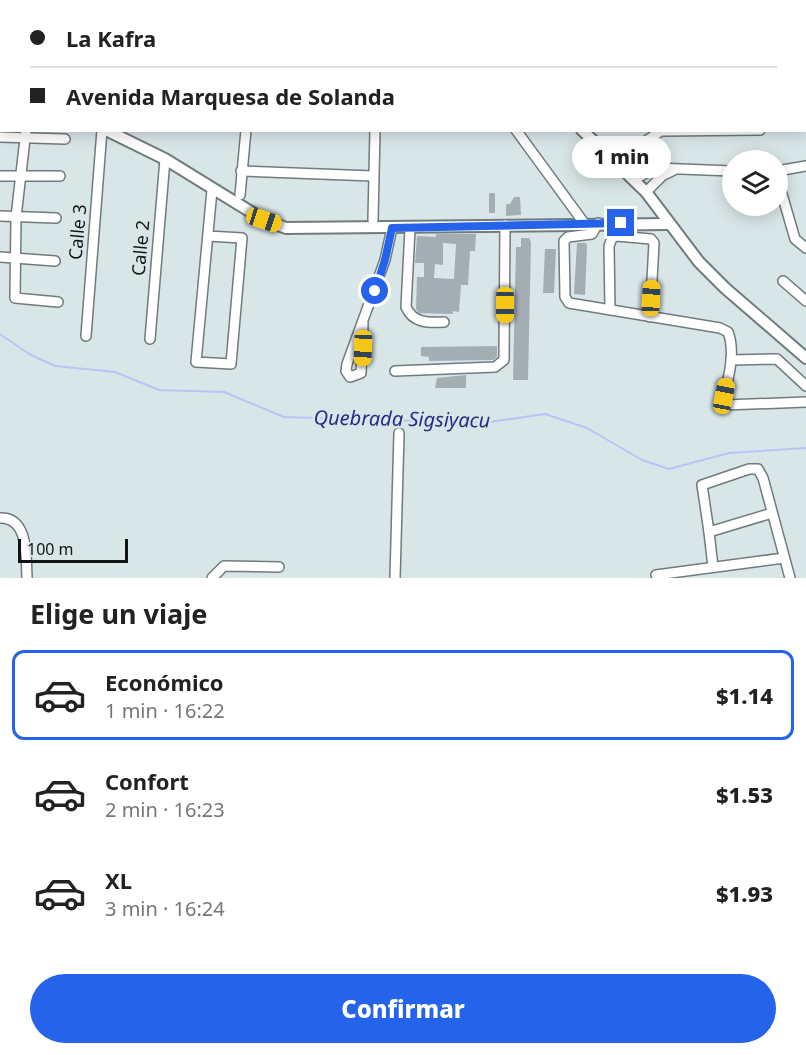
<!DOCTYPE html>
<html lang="es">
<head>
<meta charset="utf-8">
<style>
	:root { --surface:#fff; --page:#f6f6f6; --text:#222; --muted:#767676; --line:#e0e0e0; --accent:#2563eb }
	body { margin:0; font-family:"Noto Sans",sans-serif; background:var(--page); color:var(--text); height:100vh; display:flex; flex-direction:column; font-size:22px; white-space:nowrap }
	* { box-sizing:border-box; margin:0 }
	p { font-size:20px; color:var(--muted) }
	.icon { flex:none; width:33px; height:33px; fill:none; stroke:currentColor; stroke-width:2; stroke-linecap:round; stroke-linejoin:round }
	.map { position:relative; height:578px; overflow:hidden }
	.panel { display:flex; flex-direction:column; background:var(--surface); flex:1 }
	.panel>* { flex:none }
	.hud { position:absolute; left:0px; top:0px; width:807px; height:132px; box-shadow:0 3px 15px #0003; display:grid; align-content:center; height:132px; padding:0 30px; background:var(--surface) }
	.tools { position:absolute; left:722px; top:150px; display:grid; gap:12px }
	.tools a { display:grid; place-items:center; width:66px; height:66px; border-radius:50%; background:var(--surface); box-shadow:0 3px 15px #0003; font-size:30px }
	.scale { position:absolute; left:18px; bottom:15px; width:110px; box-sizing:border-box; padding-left:6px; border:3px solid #101415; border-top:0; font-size:16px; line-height:21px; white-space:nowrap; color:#101415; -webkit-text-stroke:4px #d9e6e8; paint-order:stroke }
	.end { position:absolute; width:27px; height:27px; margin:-14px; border:8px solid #2563eb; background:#fff; box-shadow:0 0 0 3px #fff }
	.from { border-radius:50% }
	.bubble { position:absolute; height:42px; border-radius:21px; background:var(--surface); box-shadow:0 3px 15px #0003; font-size:20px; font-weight:800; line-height:42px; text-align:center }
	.car { position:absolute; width:18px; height:36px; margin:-18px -9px; border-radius:8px; box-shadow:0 0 4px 2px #0007; background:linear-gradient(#f5c518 24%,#345 0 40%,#f5c518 0 76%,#345 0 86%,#f5c518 0) }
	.hud b { display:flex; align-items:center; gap:21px; height:57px; font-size:22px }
	.hud b+b { border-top:2px solid var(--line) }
	.hud i { width:15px; height:15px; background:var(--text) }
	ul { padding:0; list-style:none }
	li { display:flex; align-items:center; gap:18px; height:90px; margin:0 12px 9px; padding:0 18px; border:3px solid transparent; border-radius:12px }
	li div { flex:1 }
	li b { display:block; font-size:22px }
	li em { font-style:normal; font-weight:800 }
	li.selected { border-color:var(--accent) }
	li>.icon { width:54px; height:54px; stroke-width:1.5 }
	h2 { padding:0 30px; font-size:27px; line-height:72px }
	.action { display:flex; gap:12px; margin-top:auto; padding:12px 30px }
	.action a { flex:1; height:69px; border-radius:36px; background:var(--accent); color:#fff; font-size:24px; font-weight:800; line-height:69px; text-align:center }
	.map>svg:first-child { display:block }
</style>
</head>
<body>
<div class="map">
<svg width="806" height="578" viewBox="0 0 806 578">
	<rect width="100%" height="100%" fill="#d9e6e8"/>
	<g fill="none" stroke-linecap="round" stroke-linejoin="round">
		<path stroke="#b8c4f6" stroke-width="2" d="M0,334l29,20 26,12 60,6 44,18 65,2 60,25 199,6 62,-9 42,14 55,32 27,9 60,-16 77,-5"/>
	</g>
	<g fill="#a4adb3" fill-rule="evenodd">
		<rect x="489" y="193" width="6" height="20"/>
		<path d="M514,197h6l1,18 -15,1v-12h4z"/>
		<path d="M436,234h40l-1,17h-5l-2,34h-7l-2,27 -6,-1v3l-34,-1 -3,-4 1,-32h7v-14h-9l2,-27 19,1zM443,243l13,1 -2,35 -20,-1 1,-14 8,1z"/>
		<path d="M521,238h8l2,4 -3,138h-15l3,-133h5z"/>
		<path d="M577,243h9l1,4 -2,48 -11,-1z"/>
		<path d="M545,249h11l-2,44h-11z"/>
		<path d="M497,346v11l-4,3 -64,1v-4l-8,-1v-9z"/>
		<path d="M466,375v13h-31l2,-10z"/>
	</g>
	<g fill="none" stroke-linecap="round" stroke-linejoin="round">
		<g stroke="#6f7b7d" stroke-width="12">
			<g id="minor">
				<path d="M415,0l1,2"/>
				<path d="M572,0l2,2"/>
				<path d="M655,0l1,2"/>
				<path d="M736,0l1,2"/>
				<path d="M52,2v-2"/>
				<path d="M63,2v-2"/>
				<path d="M259,2v-2"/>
				<path d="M585,2l2,-2"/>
				<path d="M775,2l2,-2"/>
				<path d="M0,37h2"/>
				<path d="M0,77h2"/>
				<path d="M806,106v1"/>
				<path d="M26,130l-10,87 -1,81 43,4"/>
				<path d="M516,130l68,93"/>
				<path d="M0,137l65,2"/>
				<path d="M241,171l132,5"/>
				<path d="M777,171l29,-5"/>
				<path d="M628,173l15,-30 18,-12 99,-1"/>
				<path d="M0,176h60"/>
				<path d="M777,177l18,62 11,9"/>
				<path d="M635,179l20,-11 77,3"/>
				<path d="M646,192l16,-16 12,-6"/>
				<path d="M240,195l6,-65"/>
				<path d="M0,216l56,2"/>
				<path d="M373,220l2,-90"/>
				<path d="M598,223l-6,11 -24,3 -4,4 1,56 4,6 151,25 8,4c8,21 0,48 -5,69l2,4 81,-3"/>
				<path d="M410,229l-4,78c7,16 22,16 38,15"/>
				<path d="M208,236l34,2 -11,126 -35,-2 16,-172"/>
				<path d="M0,257l55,4"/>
				<path d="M783,281l23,20"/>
				<path d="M610,308l-1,-62 3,-8 4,-2 35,3 3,4 -4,74"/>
				<path d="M363,323l-2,50 -11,4 -4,-6 1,-7 38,-104 7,-32"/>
				<path d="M86,336l16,-206"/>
				<path d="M150,339l15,-180"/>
				<path d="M731,360l46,-1 29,27"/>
				<path d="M395,371l100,-4 9,-7 1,-135"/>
				<path d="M772,513l-63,19 -7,-47 47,-16h9l5,9 27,100"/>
				<path d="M0,518c29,-1 26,40 27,60"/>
				<path d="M709,532l4,35"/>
				<path d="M656,575l128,-17"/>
				<path d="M212,578l12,-12 55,1"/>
				<path d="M395,578l4,-145"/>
			</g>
		</g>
		<g stroke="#6f7b7d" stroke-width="14">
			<g id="tertiary">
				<path d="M481,0l1,2"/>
				<path d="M0,108h2"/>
				<path d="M106,130l59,29 99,61 22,8 382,-4"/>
				<path d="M582,130l64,62 53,70 26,26 81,70"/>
			</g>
		</g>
		<use href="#minor" stroke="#fff" stroke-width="9"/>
		<use href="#tertiary" stroke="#fff" stroke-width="10"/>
	</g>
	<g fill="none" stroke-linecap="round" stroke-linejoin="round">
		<path stroke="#2563eb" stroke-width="8" d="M375,291l10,-31 7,-32 229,-5"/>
	</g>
	<g text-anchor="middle" stroke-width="5" stroke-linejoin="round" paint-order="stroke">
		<g font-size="18" fill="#101415" stroke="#d9e6e8">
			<text transform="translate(78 232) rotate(-85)" y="6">Calle 3</text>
			<text transform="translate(141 248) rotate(-85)" y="6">Calle 2</text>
		</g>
		<g font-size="20" font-style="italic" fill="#282b86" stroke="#d9e6e8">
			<text transform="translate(402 419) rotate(1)" y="7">Quebrada Sigsiyacu</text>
		</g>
	</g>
</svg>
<div class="tools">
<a><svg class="icon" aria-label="layers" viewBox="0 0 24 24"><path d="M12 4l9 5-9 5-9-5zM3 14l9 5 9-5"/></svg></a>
</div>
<div class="scale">100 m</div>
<i class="end from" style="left:375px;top:291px"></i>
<i class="end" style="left:621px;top:223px"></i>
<div class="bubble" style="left:572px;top:136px;width:99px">1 min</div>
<i class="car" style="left:264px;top:220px;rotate:108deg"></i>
<i class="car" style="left:651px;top:298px;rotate:3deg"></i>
<i class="car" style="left:505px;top:305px;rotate:180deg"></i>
<i class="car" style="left:363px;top:348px;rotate:182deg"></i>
<i class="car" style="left:724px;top:396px;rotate:11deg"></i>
<div class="hud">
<b><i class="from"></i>La Kafra</b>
<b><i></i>Avenida Marquesa de Solanda</b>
</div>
</div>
<section class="panel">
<h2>Elige un viaje</h2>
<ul>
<li class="selected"><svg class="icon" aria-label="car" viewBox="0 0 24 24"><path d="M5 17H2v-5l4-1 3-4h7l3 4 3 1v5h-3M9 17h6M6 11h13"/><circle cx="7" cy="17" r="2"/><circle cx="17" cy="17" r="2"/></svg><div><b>Económico</b><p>1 min · 16:22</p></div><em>$1.14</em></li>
<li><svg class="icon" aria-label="car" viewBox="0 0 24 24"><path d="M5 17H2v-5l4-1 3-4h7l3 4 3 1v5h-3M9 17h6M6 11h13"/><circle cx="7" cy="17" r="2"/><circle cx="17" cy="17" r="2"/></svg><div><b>Confort</b><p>2 min · 16:23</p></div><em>$1.53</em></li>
<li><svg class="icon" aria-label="car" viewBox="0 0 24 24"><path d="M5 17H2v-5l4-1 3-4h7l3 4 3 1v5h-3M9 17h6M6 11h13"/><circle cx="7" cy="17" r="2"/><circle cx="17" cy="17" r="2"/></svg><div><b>XL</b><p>3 min · 16:24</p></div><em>$1.93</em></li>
</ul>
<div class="action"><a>Confirmar</a></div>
</section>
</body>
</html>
